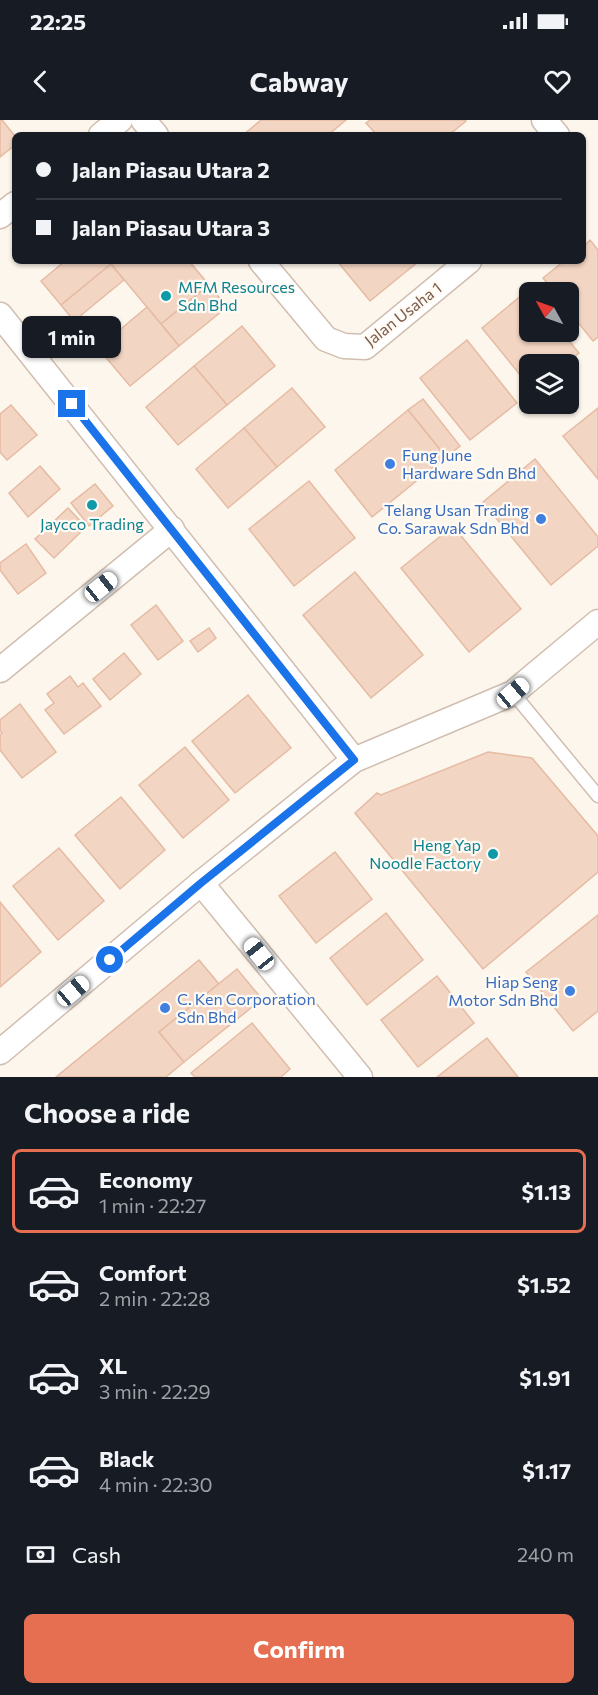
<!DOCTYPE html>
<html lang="en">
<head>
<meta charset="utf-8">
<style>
	:root { --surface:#171b24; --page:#20242c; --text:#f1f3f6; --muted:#9ea1a6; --line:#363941; --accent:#e76f51 }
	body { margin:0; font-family:Commissioner,sans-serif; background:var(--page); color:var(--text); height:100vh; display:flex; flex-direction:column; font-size:22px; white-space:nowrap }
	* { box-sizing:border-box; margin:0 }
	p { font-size:20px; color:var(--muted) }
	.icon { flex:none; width:33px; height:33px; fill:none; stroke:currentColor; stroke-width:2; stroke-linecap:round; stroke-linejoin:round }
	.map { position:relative; height:957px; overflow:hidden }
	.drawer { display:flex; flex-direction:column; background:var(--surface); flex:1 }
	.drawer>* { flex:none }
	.banner { position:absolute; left:12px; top:12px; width:574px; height:132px; border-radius:9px; box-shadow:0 2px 4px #0004; display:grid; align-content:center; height:132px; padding:0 24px; background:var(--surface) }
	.needle { width:39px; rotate:310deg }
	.controls { position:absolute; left:519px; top:162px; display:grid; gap:12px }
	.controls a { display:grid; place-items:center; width:60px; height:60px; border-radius:9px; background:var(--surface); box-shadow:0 2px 4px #0004; font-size:30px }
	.end { position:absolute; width:27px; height:27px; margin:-14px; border:8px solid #1a73e8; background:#fff; box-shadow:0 0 0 3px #fff }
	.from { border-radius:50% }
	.bubble { position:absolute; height:42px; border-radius:9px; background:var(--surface); box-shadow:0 2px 4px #0004; font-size:20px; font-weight:700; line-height:42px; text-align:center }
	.car { position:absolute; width:18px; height:36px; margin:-18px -9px; border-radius:8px; box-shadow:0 0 4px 2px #0007; background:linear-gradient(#fff 24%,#345 0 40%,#fff 0 76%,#345 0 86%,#fff 0) }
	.banner b { display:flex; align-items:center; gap:21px; height:57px; font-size:22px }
	.banner b+b { border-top:2px solid var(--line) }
	.banner i { width:15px; height:15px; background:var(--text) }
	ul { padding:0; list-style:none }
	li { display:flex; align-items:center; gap:18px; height:84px; margin:0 12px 9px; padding:0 12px; border:3px solid transparent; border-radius:9px }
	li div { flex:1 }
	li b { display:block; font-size:22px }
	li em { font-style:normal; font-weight:700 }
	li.current { border-color:var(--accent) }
	li>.icon { width:54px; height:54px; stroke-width:1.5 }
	h2 { padding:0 24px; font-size:27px; line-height:72px }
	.pay { display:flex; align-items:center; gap:15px; height:66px; padding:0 24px; font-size:22px }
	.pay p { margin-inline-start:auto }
	.button { display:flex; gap:12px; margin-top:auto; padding:12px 24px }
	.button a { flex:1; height:69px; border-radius:9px; background:var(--accent); color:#fff; font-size:24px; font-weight:700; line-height:69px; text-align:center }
	.status { display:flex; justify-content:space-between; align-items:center; height:42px; padding:0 30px; background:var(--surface); direction:ltr }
	.status svg { height:16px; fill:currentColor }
	header { display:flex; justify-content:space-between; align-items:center; height:78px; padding:0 24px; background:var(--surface); font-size:27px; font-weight:700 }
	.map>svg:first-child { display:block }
</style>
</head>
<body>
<div class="status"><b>22:25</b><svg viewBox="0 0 49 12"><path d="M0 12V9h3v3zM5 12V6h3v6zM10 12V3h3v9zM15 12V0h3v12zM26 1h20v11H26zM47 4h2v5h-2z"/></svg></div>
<header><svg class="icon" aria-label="back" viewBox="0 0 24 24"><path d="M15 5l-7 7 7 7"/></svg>Cabway<svg class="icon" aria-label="heart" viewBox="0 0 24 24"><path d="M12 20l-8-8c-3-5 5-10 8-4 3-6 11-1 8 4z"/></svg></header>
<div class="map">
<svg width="598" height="957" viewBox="0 0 598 957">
	<rect width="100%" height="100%" fill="#fdf6ec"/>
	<g fill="#f3d5c3" stroke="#e6bba3" stroke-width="1.5">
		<path d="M0,0h2l13,16v9l-15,12z"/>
		<path d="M261,0h85l-18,15h-85z"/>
		<path d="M370,0h95l1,1 -17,14h-72l-11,-12z"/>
		<path d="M590,120l8,10v87l-5,4 -25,-31v-18h-13l-12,-14 21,-17h20v-15z"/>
		<path d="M65,141h50l-54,44 -20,-24z"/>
		<path d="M115,141h74l20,24 -48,39 -50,-60z"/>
		<path d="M337,141h82l-49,40z"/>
		<path d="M111,144l13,16 -50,41 -13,-16z"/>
		<path d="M209,165l18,22 -48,39 -18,-22z"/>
		<path d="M528,170l3,2 -1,40h32l17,21 -15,11h-34v23l-48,-59z"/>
		<path d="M147,187l32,39 -49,40 -32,-38z"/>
		<path d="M242,206l33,40 -48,39 -33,-39z"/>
		<path d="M467,220l50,63 -47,37 -50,-62z"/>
		<path d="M194,246l33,39 -49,40 -32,-38z"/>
		<path d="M292,268l33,39 -48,40 -33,-39z"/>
		<path d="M423,279l37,47 -14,11 -38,-47z"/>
		<path d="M11,285l26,30 -30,25 -7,-8v-38z"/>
		<path d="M598,288v71l-35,-43z"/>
		<path d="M408,290l38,47 -74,60 -37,-47z"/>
		<path d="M244,308l33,39 -49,41 -32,-39z"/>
		<path d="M535,339l63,78v9l-47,39 -68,-83z"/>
		<path d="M40,346l20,23 -32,28 -19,-24z"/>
		<path d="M309,361l46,57 -61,48 -45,-57z"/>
		<path d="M95,364l18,22 -24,20 -18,-23z"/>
		<path d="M68,388l18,19 -32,31 -19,-19z"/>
		<path d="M453,406l68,83 -52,43 -68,-84z"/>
		<path d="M26,424l20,29 -28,21 -18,-24v-7z"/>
		<path d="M355,452l68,83 -52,43 -68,-83z"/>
		<path d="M156,485l27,36 -25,19 -27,-35z"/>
		<path d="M209,508l7,10 -18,14 -8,-11z"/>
		<path d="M124,533l17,21 -31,26 -17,-21z"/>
		<path d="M70,556l8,11 5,-4 18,23 -37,28 -19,-24 9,-7 -7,-9z"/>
		<path d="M248,575l43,53 -56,45 -43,-52z"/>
		<path d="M20,584l36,48 -34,26 -22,-28v-15l2,-2 -2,-3v-10z"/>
		<path d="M185,627l44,53 -46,38 -44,-53z"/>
		<path d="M488,632l44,6 66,78v36l-115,97 -128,-156 22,-20 4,2z"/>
		<path d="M121,677l44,53 -45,39 -45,-54z"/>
		<path d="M59,728l45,53 -46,39 -45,-54z"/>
		<path d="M335,732l37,47 -56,44 -37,-47z"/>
		<path d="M0,782l41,50 -41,35z"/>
		<path d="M386,793l37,47 -56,45 -37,-47z"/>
		<path d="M598,795v96l-25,20 -47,-59z"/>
		<path d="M199,840l20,24 -60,48 25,30 -18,15h-110z"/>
		<path d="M237,849l25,30 -78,63 -25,-30z"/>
		<path d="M437,856l37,47 -56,44 -37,-47z"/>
		<path d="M252,903l38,46 -9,8h-86l-4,-4z"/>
		<path d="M487,918l31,39h-81z"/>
	</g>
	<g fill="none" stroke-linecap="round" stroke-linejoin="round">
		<g stroke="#d1beb0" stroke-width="15">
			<path id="lane" d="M513,573l85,103"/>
		</g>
		<g stroke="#d1beb0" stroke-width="27">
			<g id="street">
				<path d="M143,0l13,15"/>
				<path d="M544,0l13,15"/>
				<path d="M101,15l19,-15"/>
				<path d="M0,96l15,-12"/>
				<path d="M261,141l65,78 18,7 21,1 104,-86"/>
				<path d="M0,195l354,445"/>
				<path d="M0,550l172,-141"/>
				<path d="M201,763l159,194"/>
				<path d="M0,932l201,-169 153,-123 159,-67 85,-71"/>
			</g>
		</g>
		<use href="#lane" stroke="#fff" stroke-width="12"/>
		<use href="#street" stroke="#fff" stroke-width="24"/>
	</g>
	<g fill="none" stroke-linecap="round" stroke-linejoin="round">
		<path stroke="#1a73e8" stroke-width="8" d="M72,284l282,356 -153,123 -91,77"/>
	</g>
	<g fill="#0f9aa8" stroke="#fffaf3" stroke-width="2">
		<circle cx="166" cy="176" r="6"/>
		<circle cx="92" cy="385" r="6"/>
		<circle cx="493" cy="734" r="6"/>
	</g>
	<g fill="#3f7fe0" stroke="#fffaf3" stroke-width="2">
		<circle cx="390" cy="344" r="6"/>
		<circle cx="541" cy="399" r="6"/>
		<circle cx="570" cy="871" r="6"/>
		<circle cx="165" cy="888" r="6"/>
	</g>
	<g text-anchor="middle" stroke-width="4.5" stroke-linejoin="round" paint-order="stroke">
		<g font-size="16" fill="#0d838f" stroke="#fffaf3" text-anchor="start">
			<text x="178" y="173">MFM Resources<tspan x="178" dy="18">Sdn Bhd</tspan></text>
			<text x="92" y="410" text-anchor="middle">Jaycco Trading</text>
			<text x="481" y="731" text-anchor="end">Heng Yap<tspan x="481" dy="18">Noodle Factory</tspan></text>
		</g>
		<g font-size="16" fill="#7a5c4d" stroke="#fffaf3">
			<text transform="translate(403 194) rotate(-38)" y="6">Jalan Usaha 1</text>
		</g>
		<g font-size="16" fill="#366cbe" stroke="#fffaf3" text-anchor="start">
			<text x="402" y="341">Fung June<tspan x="402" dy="18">Hardware Sdn Bhd</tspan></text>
			<text x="529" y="396" text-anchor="end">Telang Usan Trading<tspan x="529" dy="18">Co. Sarawak Sdn Bhd</tspan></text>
			<text x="558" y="868" text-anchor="end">Hiap Seng<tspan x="558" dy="18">Motor Sdn Bhd</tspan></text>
			<text x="177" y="885">C. Ken Corporation<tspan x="177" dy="18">Sdn Bhd</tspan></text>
		</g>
	</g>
</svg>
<div class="controls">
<a><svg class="needle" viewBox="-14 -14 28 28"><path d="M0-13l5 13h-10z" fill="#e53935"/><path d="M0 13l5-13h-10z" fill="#9ea1a6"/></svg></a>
<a><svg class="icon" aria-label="layers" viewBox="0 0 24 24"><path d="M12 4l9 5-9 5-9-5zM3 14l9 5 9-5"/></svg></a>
</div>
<i class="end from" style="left:110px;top:840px"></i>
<i class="end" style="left:72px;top:284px"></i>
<div class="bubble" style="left:22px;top:196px;width:99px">1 min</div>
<i class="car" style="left:101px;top:467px;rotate:51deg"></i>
<i class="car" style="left:513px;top:573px;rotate:50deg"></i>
<i class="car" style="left:259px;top:834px;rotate:321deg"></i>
<i class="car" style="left:73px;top:871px;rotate:50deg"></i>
<div class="banner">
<b><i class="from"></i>Jalan Piasau Utara 2</b>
<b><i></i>Jalan Piasau Utara 3</b>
</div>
</div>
<section class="drawer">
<h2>Choose a ride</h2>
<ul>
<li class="current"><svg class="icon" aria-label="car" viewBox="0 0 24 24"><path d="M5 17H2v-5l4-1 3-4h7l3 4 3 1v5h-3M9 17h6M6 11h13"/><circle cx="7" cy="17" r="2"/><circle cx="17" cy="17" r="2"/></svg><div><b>Economy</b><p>1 min · 22:27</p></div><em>$1.13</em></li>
<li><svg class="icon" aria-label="car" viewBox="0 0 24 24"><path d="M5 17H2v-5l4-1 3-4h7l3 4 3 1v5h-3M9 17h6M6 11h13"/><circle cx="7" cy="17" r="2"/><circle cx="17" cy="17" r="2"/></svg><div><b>Comfort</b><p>2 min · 22:28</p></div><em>$1.52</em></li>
<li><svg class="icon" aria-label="car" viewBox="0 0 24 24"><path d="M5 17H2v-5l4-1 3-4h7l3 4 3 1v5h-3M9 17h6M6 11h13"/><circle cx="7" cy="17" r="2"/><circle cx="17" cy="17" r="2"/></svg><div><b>XL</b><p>3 min · 22:29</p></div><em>$1.91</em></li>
<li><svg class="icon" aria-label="car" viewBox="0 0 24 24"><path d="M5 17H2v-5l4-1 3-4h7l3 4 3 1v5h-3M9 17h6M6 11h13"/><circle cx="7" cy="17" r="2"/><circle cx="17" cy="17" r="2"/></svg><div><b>Black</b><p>4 min · 22:30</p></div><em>$1.17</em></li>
</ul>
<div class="pay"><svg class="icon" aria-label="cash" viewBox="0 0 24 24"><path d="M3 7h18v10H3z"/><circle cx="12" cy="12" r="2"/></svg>Cash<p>240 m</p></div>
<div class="button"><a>Confirm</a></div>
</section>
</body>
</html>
